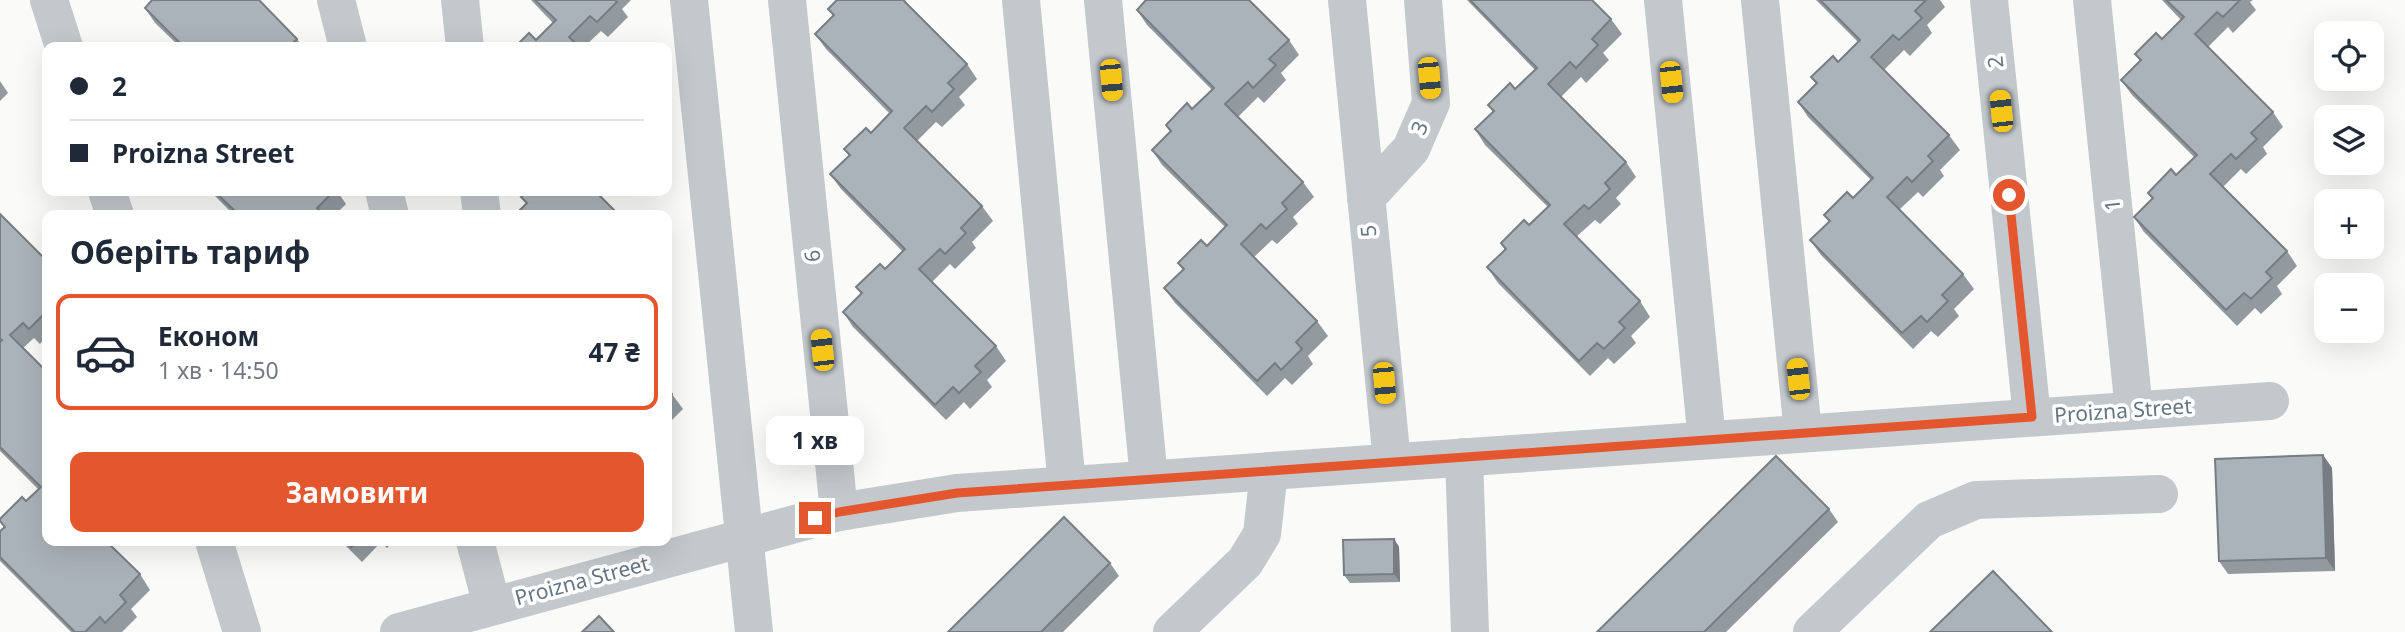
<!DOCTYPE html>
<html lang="uk">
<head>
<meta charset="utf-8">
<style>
	:root { --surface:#fff; --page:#f2f2f3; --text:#1f2937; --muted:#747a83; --line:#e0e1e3; --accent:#e4572e }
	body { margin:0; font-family:"Noto Sans",sans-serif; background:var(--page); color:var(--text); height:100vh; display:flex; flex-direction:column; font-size:26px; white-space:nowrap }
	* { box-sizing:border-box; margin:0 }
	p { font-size:23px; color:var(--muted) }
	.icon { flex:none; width:38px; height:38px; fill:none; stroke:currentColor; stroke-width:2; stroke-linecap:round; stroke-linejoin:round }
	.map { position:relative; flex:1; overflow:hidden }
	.panel { position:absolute; left:42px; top:210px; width:630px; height:336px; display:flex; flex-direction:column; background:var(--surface); border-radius:14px; box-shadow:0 7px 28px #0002 }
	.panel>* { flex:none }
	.top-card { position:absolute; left:42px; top:42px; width:630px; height:154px; border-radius:14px; box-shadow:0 7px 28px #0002; display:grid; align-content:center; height:154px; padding:0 28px; background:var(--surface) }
	.buttons { position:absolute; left:2314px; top:21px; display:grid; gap:14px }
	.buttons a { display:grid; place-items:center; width:70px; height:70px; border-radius:14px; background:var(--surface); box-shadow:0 7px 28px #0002; font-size:35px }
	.end { position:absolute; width:32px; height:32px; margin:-16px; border:9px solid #e4572e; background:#fff; box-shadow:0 0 0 4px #fff }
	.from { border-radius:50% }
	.bubble { position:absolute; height:49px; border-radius:14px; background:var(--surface); box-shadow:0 7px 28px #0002; font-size:23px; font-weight:700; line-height:49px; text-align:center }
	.car { position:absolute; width:21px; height:42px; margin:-21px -10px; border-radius:9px; box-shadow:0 0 5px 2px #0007; background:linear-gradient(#f5c518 24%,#345 0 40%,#f5c518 0 76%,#345 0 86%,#f5c518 0) }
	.top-card b { display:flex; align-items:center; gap:24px; height:66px; font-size:26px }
	.top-card b+b { border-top:2px solid var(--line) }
	.top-card i { width:18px; height:18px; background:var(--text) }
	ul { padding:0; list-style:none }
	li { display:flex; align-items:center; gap:21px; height:116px; margin:0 14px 10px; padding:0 14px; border:4px solid transparent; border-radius:14px }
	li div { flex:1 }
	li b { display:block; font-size:26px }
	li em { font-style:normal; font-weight:700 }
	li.on { border-color:var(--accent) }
	li>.icon { width:63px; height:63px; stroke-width:1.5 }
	h2 { padding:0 28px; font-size:32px; line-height:84px }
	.primary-button { display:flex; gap:14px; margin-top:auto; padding:14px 28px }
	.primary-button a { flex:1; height:80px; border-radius:14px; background:var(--accent); color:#fff; font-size:28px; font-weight:700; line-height:80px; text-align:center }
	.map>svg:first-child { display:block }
</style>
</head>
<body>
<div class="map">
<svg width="2405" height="632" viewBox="0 0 2405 632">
	<rect width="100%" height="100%" fill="#fafaf8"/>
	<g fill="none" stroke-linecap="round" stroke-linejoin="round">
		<g stroke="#c3c8cc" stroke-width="38">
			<path d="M49,0l15,47"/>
			<path d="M336,0l12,47"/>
			<path d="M460,0l5,47"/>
			<path d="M689,0l65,632"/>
			<path d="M787,0l52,512"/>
			<path d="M1021,0l46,485"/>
			<path d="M1103,0l46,479"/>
			<path d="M1347,0l45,462"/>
			<path d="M1663,0l44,440"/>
			<path d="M1760,0l43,433"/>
			<path d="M1989,0l43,417"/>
			<path d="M2092,0l42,410"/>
			<path d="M107,191l8,24"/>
			<path d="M384,191l6,24"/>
			<path d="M479,191l3,24"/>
			<path d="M1366,198l45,-49 20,-46 -8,-103"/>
			<path d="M1464,457l6,175"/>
			<path d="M214,541l28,91"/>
			<path d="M475,541l17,65"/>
			<path d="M399,632l440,-120 118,-19 1313,-92"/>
			<path d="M1172,632l73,-70 17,-28 7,-63"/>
			<path d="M1812,632l117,-112 47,-20 183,-6"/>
		</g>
	</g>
	<g fill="#929a9f">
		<path d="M531,0h100l-9,9 6,8 -20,20 -7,-6 -17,16h-69l21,-7 17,-17z"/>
		<path d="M837,0h69l-1,1 62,63 10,15 -18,18 6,8 -23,22 -6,-5 -19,19 65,65 11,15 -21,21 4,6 -21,21 -5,-5 -18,18 64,64 10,15 -19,19 5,7 -22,22 -6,-7 -18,18 -93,-93 -10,-15 18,-18 -5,-7 29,-18 18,-17 -62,-63 -11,-15 19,-18 -5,-7 27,-16 19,-19 -64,-65 -11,-15 18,-18 -5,-7z"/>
		<path d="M1467,0h125l19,19 11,15 -19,19 6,7 -23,23 -5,-6 -20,20 65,65 10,15 -20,21 5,6 -21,20 -5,-4 -19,17 64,64 10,16 -19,19 5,7 -22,21 -6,-6 -18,18 -92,-93 -11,-16 18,-17 -4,-7 28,-18 19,-18 -63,-62 -10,-16 18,-17 -5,-7 27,-16 20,-19z"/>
		<path d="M1816,0h124l5,7 -18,18 5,8 -22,23 -6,-6 -20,20 65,65 11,15 -20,20 4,6 -21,21 -5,-5 -19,18 64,64 11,15 -20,20 5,7 -21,21 -7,-6 -18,18 -92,-94 -11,-15 19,-18 -5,-7 29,-17 18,-18 -63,-63 -10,-15 18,-18 -5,-7 27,-15 20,-20z"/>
		<path d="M2162,0h91l-3,2 6,8 -23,23 -5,-6 -20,20 65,65 10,15 -20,20 4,7 -21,20 -5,-5 -18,18 64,64 10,15 -20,20 5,8 -21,20 -6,-6 -18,18 -93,-94 -10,-15 18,-18 -4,-6 28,-18 18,-18 -62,-62 -11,-15 19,-19 -5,-7 27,-15 19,-19z"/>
		<path d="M145,8l152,31 6,8h-123l-25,-24z"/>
		<path d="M1137,10l152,30 10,15 -18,18 5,7 -22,23 -6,-6 -20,20 65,65 11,15 -21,20 5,7 -21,20 -5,-4 -18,17 63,64 11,15 -20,20 5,8 -21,21 -7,-7 -18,18 -92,-93 -11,-15 19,-18 -5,-7 29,-17 18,-19 -63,-62 -10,-15 19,-18 -5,-7 26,-16 20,-19 -65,-65z"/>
		<path d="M0,81l8,12 -8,8z"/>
		<path d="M210,191h127l9,13 -11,11h-101z"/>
		<path d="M0,214l47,47v75l-7,8 -6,-6 -11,10 24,24v169l93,33 10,16 -19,19 6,8 -15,15h-51l-71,-71v-30l4,-4 -4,-5 26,-21 12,-12 -38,-38z"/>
		<path d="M667,388l5,6 11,15 -16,16z"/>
		<path d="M2323,455l9,13 3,103 -107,3 -9,-13z"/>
		<path d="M1829,509l9,13 -112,110h-129z"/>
		<path d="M1394,539l5,8 1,35 -50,1 -6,-8z"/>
		<path d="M341,541h53l-7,7 -6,-6 -19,20z"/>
		<path d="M1110,563l9,13 -56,56h-115z"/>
	</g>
	<g fill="#777d82">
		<path d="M2323,455l9,13 3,103 -9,-13z"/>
		<path d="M1394,539l5,8 1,35 -6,-8z"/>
	</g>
	<g fill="#aab3b9" stroke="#777d82" stroke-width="2">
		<path d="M152,0h107l38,39 -8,8h-105l-39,-39z"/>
		<path d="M535,0h80l2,2 -20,20 -7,-6 -21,21 10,10h-64l14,-14 7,7 20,-20z"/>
		<path d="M837,0h66l64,64 -19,19 6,6 -22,23 -6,-6 -22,22 78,78 -21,22 5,5 -21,21 -5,-5 -21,20 77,77 -21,20 6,6 -22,21 -6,-6 -18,18 -92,-93 19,-19 -6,-6 24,-23 5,5 20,-20 -75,-75 20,-19 -6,-6 22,-21 5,5 21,-22 -77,-77 19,-19 -6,-6z"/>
		<path d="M1146,0h103l40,40 -20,19 7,6 -23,23 -5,-6 -23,22 78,78 -21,21 5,6 -21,20 -5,-5 -20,20 76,77 -21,21 6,7 -21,21 -6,-7 -18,18 -93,-93 20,-19 -6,-6 23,-23 6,6 20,-21 -75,-75 19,-19 -5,-6 21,-22 5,6 22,-21 -77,-78z"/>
		<path d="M1470,0h122l19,19 -19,20 6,6 -22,23 -6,-6 -22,22 78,78 -21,21 5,6 -21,20 -5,-4 -20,19 76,77 -21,21 6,6 -21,21 -7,-6 -18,18 -92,-94 19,-18 -5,-6 23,-23 5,5 21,-20 -75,-76 19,-18 -6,-6 22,-22 5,6 22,-21z"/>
		<path d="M1820,0h106l-11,11 7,7 -23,22 -6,-5 -22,22 78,78 -21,21 5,5 -21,21 -5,-5 -20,20 76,77 -21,21 6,6 -21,21 -6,-6 -19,17 -92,-93 20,-19 -6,-6 23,-23 6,6 20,-20 -75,-76 19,-19 -6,-6 22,-21 5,6 22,-22z"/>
		<path d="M2166,0h74l-17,17 -6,-5 -22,22 78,78 -22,21 6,6 -21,20 -5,-5 -21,20 77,77 -21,21 6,6 -21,21 -7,-6 -18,17 -92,-93 19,-19 -5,-5 23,-24 5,6 21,-20 -76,-75 20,-20 -6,-6 21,-21 6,6 22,-22z"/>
		<path d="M214,191h120l-17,17 6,7h-84z"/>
		<path d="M528,191h67l24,24h-104l12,-12 -6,-6z"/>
		<path d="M0,214l47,47v35l-2,2 2,3v10l-18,18 -6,-6 -13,12 37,37v108l-1,1 1,1v59h59l34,33 -20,21 6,7 -21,21 -5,-6 -15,15h-10l-75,-75v-26l5,-4 -5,-6v-2l22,-22 4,4 15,-14 -41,-40v-105l2,-2 -2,-1z"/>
		<path d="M667,388l5,6 -5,6z"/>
		<path d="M2323,455l3,103 -107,3 -4,-102z"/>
		<path d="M1776,456l53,53 -125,123h-107z"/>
		<path d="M1064,517l46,46 -69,69h-93z"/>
		<path d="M1394,539v35l-50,1 -1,-35z"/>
		<path d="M345,541h12l-6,6z"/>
		<path d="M1993,571l59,61h-122z"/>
		<path d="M599,616l15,16h-32z"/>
	</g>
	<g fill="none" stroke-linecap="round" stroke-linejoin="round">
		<path stroke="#e4572e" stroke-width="9" d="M815,518l24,-6 118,-19 1075,-76 -23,-222"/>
	</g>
	<g text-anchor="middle" stroke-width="7" stroke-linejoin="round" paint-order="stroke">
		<g font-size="21" fill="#657683" stroke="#fff">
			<text transform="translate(1996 62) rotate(-96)" y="7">2</text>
			<text transform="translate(1420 128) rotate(-67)" y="7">3</text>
			<text transform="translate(2113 205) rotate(-96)" y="7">1</text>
			<text transform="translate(1369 231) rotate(-96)" y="7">5</text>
			<text transform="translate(813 256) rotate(-96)" y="7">6</text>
			<text transform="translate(2123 411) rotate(-4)" y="7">Proizna Street</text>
			<text transform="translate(582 581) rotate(-15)" y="7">Proizna Street</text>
		</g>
	</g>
</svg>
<div class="buttons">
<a><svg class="icon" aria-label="locate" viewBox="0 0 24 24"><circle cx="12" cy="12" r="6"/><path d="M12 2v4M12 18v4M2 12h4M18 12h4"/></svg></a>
<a><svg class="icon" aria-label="layers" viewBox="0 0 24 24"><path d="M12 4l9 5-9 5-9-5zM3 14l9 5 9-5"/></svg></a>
<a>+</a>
<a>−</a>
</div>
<i class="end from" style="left:2009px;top:195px"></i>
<i class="end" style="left:815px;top:518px"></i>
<div class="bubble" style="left:766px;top:416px;width:98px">1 хв</div>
<i class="car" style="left:1429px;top:78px;rotate:175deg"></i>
<i class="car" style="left:1111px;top:80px;rotate:175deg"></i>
<i class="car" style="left:1671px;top:82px;rotate:174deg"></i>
<i class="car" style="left:2001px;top:111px;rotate:354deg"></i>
<i class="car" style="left:822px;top:350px;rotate:354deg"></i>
<i class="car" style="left:1798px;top:379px;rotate:354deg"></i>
<i class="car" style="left:1384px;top:383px;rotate:175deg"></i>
<div class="top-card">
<b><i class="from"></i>2</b>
<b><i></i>Proizna Street</b>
</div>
<section class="panel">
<h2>Оберіть тариф</h2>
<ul>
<li class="on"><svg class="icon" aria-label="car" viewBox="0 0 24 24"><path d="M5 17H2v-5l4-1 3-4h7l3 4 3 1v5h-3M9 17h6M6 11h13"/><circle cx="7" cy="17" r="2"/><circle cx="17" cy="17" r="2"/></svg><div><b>Економ</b><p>1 хв · 14:50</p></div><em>47 ₴</em></li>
</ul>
<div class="primary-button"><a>Замовити</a></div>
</section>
</div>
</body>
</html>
